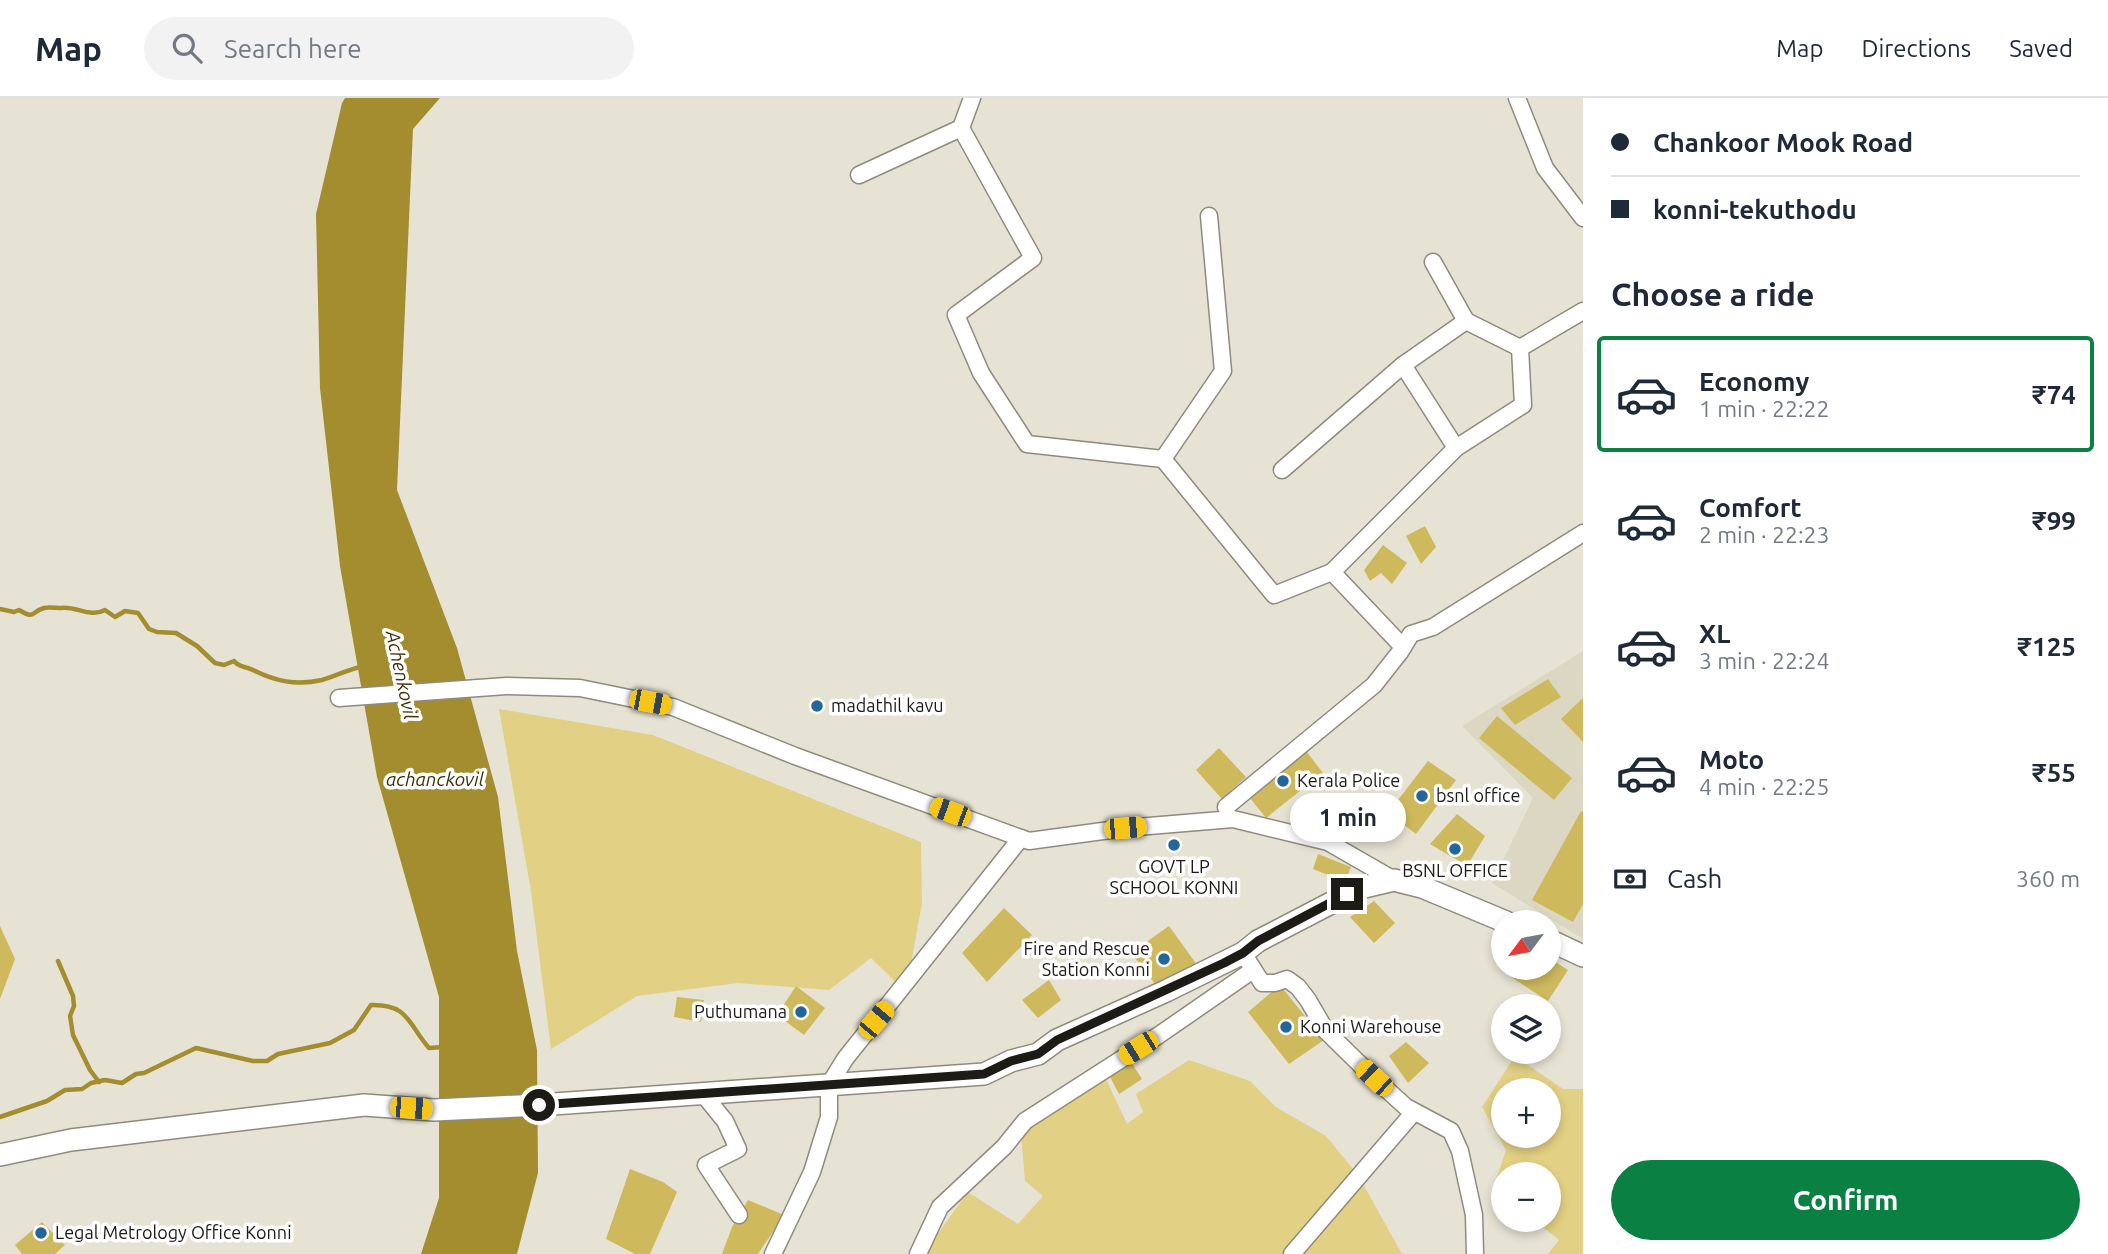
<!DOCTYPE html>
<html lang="en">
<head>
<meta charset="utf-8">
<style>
	:root { --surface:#fff; --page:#f2f2f3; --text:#1f2937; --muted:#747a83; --line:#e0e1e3; --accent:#0b8043 }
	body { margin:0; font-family:Ubuntu,sans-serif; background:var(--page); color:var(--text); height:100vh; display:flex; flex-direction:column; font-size:26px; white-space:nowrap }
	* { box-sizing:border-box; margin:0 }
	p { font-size:23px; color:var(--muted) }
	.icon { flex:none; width:38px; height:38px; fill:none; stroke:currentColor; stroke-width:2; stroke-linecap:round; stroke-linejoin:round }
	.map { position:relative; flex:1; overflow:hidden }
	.side { display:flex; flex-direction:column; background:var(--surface); width:525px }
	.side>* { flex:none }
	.hud { display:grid; align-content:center; height:154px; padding:0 28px; background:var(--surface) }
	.needle { width:46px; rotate:238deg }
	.fabs { position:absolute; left:1491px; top:812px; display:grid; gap:14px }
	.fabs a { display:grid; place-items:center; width:70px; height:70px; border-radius:50%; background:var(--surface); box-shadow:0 4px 10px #0003; font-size:35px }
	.end { position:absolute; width:32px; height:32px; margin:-16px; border:9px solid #1c1b16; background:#fff; box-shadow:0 0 0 4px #fff }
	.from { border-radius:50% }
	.bubble { position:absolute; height:49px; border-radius:24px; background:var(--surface); box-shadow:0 4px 10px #0003; font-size:23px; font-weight:700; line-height:49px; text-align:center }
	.car { position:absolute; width:21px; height:42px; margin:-21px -10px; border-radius:9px; box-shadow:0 0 5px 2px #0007; background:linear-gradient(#f5c518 24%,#345 0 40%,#f5c518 0 76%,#345 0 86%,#f5c518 0) }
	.hud b { display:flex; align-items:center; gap:24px; height:66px; font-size:26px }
	.hud b+b { border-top:2px solid var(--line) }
	.hud i { width:18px; height:18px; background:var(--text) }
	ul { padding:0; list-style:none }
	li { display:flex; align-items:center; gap:21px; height:116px; margin:0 14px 10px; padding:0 14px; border:4px solid transparent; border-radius:7px }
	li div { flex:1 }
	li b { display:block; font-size:26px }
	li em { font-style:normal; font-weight:700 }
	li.on { border-color:var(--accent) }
	li>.icon { width:63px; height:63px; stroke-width:1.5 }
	h2 { padding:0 28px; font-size:32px; line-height:84px }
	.pay { display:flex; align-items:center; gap:18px; height:77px; padding:0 28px; font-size:26px }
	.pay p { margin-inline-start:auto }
	.primary-button { display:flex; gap:14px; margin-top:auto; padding:14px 28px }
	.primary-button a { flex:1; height:80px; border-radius:42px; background:var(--accent); color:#fff; font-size:28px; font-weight:700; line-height:80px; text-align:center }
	header { display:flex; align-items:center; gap:42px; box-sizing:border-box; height:98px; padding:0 35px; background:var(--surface); border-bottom:2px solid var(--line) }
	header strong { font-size:33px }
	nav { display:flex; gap:38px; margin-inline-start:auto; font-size:24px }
	.search { width:490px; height:63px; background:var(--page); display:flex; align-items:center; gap:18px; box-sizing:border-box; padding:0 24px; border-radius:38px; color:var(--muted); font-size:26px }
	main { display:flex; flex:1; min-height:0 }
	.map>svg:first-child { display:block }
</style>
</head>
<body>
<header>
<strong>Map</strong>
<div class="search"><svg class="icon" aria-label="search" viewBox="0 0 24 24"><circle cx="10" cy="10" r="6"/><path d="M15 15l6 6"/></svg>Search here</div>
<nav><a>Map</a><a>Directions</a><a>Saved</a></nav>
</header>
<main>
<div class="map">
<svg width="1583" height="1156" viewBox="0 0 1583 1156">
	<rect width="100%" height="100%" fill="#e7e3d4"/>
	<path fill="#dcd7c2" d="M1583,553v288l-91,-56 41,-85 -71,-72z"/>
	<g fill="#e2d084" fill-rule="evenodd">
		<path d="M499,611l154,26 268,107 1,61 -16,89 -35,-34 -42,32 -91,-7 -101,13 -86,53 -20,-158z"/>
		<path d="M1515,958l48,33h20v165h-35l11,-14 -25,-20h15v-46h-46v15l-9,-3 12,-36 -24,-43zM1503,992h46v46h-46z"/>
		<path d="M1189,962l61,21 26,26 50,29 32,39 44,79h-474l3,-11 37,-51 50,32 25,-28 -18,-15 -4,-47 15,-19 70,-36 21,45 16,-12 -7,-18z"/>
	</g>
	<path fill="#a38d2e" d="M345,0h95l-27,31 -16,361 60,158 41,149 19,154 20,99 1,123 -21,81h-96l18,-56v-201l-62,-220 -37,-211 -20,-178 -4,-174 26,-111z"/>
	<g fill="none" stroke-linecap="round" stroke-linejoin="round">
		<g stroke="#a38d2e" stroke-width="4.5">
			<path d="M0,511l14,3 5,-2c17,10 11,2 25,-2 4,-1 12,0 17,0 16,-2 29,10 44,2l10,7 10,-6 13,2 11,16 8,3 19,1 21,13 18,17 9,2 10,-4c6,7 11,5 19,9 22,11 43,16 69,10 14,-4 27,-11 42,-14"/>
			<path d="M58,863l15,35 1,10 -4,10 3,19 17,35 9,12"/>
			<path d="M0,1019l47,-16 18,-11 17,-1 9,-6 14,-3 17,3 14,-9 8,-1 52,-25 57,13h14l11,-7 52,-11 24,-13 17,-25c38,-1 37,19 58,43l14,-1"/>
		</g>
	</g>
	<g fill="#cfb95d">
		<path d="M1425,428l11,21 -15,17 -15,-28z"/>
		<path d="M1383,447l24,18 -15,21 -11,-11 -11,8 -6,-11z"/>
		<path d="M1548,581l13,18 -46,28 -14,-17z"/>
		<path d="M1583,600v44l-22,-23z"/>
		<path d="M1497,618l75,62 -18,22 -75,-62z"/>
		<path d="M1300,645l23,30 -57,45 -23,-29z"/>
		<path d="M1219,650l27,29 -24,22 -26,-29z"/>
		<path d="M1428,663l28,19 -40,54 -28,-21z"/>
		<path d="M1581,713l2,1v92l-10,18 -41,-22z"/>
		<path d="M1457,716l28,22 -18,30 -37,-22z"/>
		<path d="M1318,756l33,13 -6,15 -32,-13z"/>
		<path d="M1374,803l21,22 -21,20 -24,-26z"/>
		<path d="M1004,810l28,27 -45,47 -25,-29z"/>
		<path d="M0,828l15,33 -15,40z"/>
		<path d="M1169,828l28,39 -38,24 -28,-36z"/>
		<path d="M1549,860l19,12 -20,31 -37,-24 6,-9h32z"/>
		<path d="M1049,882l12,20 -23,18 -16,-18z"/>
		<path d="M1280,887l44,55 -35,24 -41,-52z"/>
		<path d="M796,888l29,22 -21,27 -27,-20z"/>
		<path d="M677,899l27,3 -3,22 -27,-5z"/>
		<path d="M1406,944l23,21 -21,20 -19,-27z"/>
		<path d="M1131,964l11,17 -23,15 -9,-17z"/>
		<path d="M630,1071l33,13 14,10 -27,62h-15l-29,-15z"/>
		<path d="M748,1102l36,15 -26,39h-36l10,-27z"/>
		<path d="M42,1124l23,23 -10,9h-33l-7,-9z"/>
	</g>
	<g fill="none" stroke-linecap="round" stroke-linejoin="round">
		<g stroke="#8e8b7d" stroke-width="19">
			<g id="street">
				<path d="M972,0l-11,30 72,130 -77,57 25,58 46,71 136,15"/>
				<path d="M1517,0l28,70 38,50"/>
				<path d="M859,77l102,-47"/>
				<path d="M1209,118l14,155 -60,88 111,136 58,-23"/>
				<path d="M1433,164l33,59"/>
				<path d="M1403,267l63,-44 54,27"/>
				<path d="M1282,372l121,-105 53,83"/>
				<path d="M1403,549l-71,-75 124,-124 67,-43 -3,-57 63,-37"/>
				<path d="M339,600l167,-12 74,2 93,19 122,49 234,85 96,-13 108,-9 95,23 66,38"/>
				<path d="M1226,709l148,-122 26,-33 11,-18 22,-7 150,-94"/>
				<path d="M1248,863l14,22h13l12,-4 11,8 10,13 18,31 48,47 32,29 45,24 9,20 14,64 1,39"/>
				<path d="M703,996l22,27 13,28 -32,16 33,50"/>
				<path d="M773,1156l39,-82 17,-55v-32l16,-26 176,-221"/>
				<path d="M918,1156l22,-47 64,-60 21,-26 134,-86 94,-65"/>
				<path d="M1292,1156l122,-142"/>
			</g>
		</g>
		<g stroke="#8e8b7d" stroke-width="24">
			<g id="secondary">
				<path d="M1549,842l34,16"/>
				<path d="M0,1057l71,-15 293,-35 70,5 105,-5 445,-31 27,-13 27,-7 19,-14 109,-49 77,-38 15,-12 102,-53 34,-8 28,7 84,35"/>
			</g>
		</g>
		<use href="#street" stroke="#fff" stroke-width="16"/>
		<use href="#secondary" stroke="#fff" stroke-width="21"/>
	</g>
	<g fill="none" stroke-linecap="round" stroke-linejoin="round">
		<path stroke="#1c1b16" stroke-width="9" d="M539,1007l445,-31 27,-13 27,-7 19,-14 167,-77 19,-10 15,-12 89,-47"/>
	</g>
	<g fill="#22669b" stroke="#fff" stroke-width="2.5">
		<circle cx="817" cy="608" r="7"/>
		<circle cx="1283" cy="683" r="7"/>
		<circle cx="1422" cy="698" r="7"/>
		<circle cx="1174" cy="747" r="7"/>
		<circle cx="1455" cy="751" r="7"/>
		<circle cx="1164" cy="861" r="7"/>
		<circle cx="801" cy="914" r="7"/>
		<circle cx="1286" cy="929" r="7"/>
		<circle cx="41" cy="1135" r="7"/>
	</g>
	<g text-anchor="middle" stroke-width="7" stroke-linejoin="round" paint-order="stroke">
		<g font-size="18" fill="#1c1b16" stroke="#fff" text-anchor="start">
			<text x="831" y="614">madathil kavu</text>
			<text x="1297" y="689">Kerala Police</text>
			<text x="1436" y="704">bsnl office</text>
			<text x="1174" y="775" text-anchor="middle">GOVT LP<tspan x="1174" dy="21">SCHOOL KONNI</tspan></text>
			<text x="1455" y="779" text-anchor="middle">BSNL OFFICE</text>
			<text x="1150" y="857" text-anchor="end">Fire and Rescue<tspan x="1150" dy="21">Station Konni</tspan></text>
			<text x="787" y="920" text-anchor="end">Puthumana</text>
			<text x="1300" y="935">Konni Warehouse</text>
			<text x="55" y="1141">Legal Metrology Office Konni</text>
		</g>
		<g font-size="19" font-style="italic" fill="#3b3209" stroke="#fff">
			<text transform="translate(402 577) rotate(78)" y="7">Achenkovil</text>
			<text x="435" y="688">achanckovil</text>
		</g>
	</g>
</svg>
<div class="fabs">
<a><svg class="needle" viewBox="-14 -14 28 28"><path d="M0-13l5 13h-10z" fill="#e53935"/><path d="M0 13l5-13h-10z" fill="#747a83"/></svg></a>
<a><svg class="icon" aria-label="layers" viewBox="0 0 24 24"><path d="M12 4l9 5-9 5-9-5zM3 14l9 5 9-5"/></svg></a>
<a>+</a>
<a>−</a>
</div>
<i class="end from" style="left:539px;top:1007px"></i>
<i class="end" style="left:1347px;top:796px"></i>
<div class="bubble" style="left:1290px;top:695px;width:116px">1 min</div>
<i class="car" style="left:650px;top:604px;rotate:101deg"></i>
<i class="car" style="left:950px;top:714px;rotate:290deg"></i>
<i class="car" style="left:1125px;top:730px;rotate:85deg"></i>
<i class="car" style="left:876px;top:922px;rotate:40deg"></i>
<i class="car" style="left:1138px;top:950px;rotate:238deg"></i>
<i class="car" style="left:1374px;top:980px;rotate:313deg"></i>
<i class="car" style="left:411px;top:1010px;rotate:94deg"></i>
</div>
<section class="side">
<div class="hud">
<b><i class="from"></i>Chankoor Mook Road</b>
<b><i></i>konni-tekuthodu</b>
</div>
<h2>Choose a ride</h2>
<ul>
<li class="on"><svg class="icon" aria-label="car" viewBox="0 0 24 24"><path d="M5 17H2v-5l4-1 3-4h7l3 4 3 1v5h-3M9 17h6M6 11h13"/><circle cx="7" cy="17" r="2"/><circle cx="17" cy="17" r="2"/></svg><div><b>Economy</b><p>1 min · 22:22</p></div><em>₹74</em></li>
<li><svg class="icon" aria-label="car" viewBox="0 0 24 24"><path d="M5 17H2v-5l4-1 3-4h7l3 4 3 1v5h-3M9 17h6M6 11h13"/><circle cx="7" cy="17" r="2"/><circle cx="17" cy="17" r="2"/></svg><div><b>Comfort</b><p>2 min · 22:23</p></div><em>₹99</em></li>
<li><svg class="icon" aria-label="car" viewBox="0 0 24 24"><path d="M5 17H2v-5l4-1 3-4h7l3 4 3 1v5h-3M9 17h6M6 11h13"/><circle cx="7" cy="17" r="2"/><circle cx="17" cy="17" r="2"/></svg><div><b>XL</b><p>3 min · 22:24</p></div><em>₹125</em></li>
<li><svg class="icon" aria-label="car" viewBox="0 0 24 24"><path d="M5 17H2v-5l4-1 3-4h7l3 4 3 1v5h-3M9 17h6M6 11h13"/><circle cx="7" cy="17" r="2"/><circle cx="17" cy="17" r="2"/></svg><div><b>Moto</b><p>4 min · 22:25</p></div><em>₹55</em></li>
</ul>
<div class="pay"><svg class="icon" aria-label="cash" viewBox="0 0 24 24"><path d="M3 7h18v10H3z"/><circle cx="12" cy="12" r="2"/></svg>Cash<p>360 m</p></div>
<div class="primary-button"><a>Confirm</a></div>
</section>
</main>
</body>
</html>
